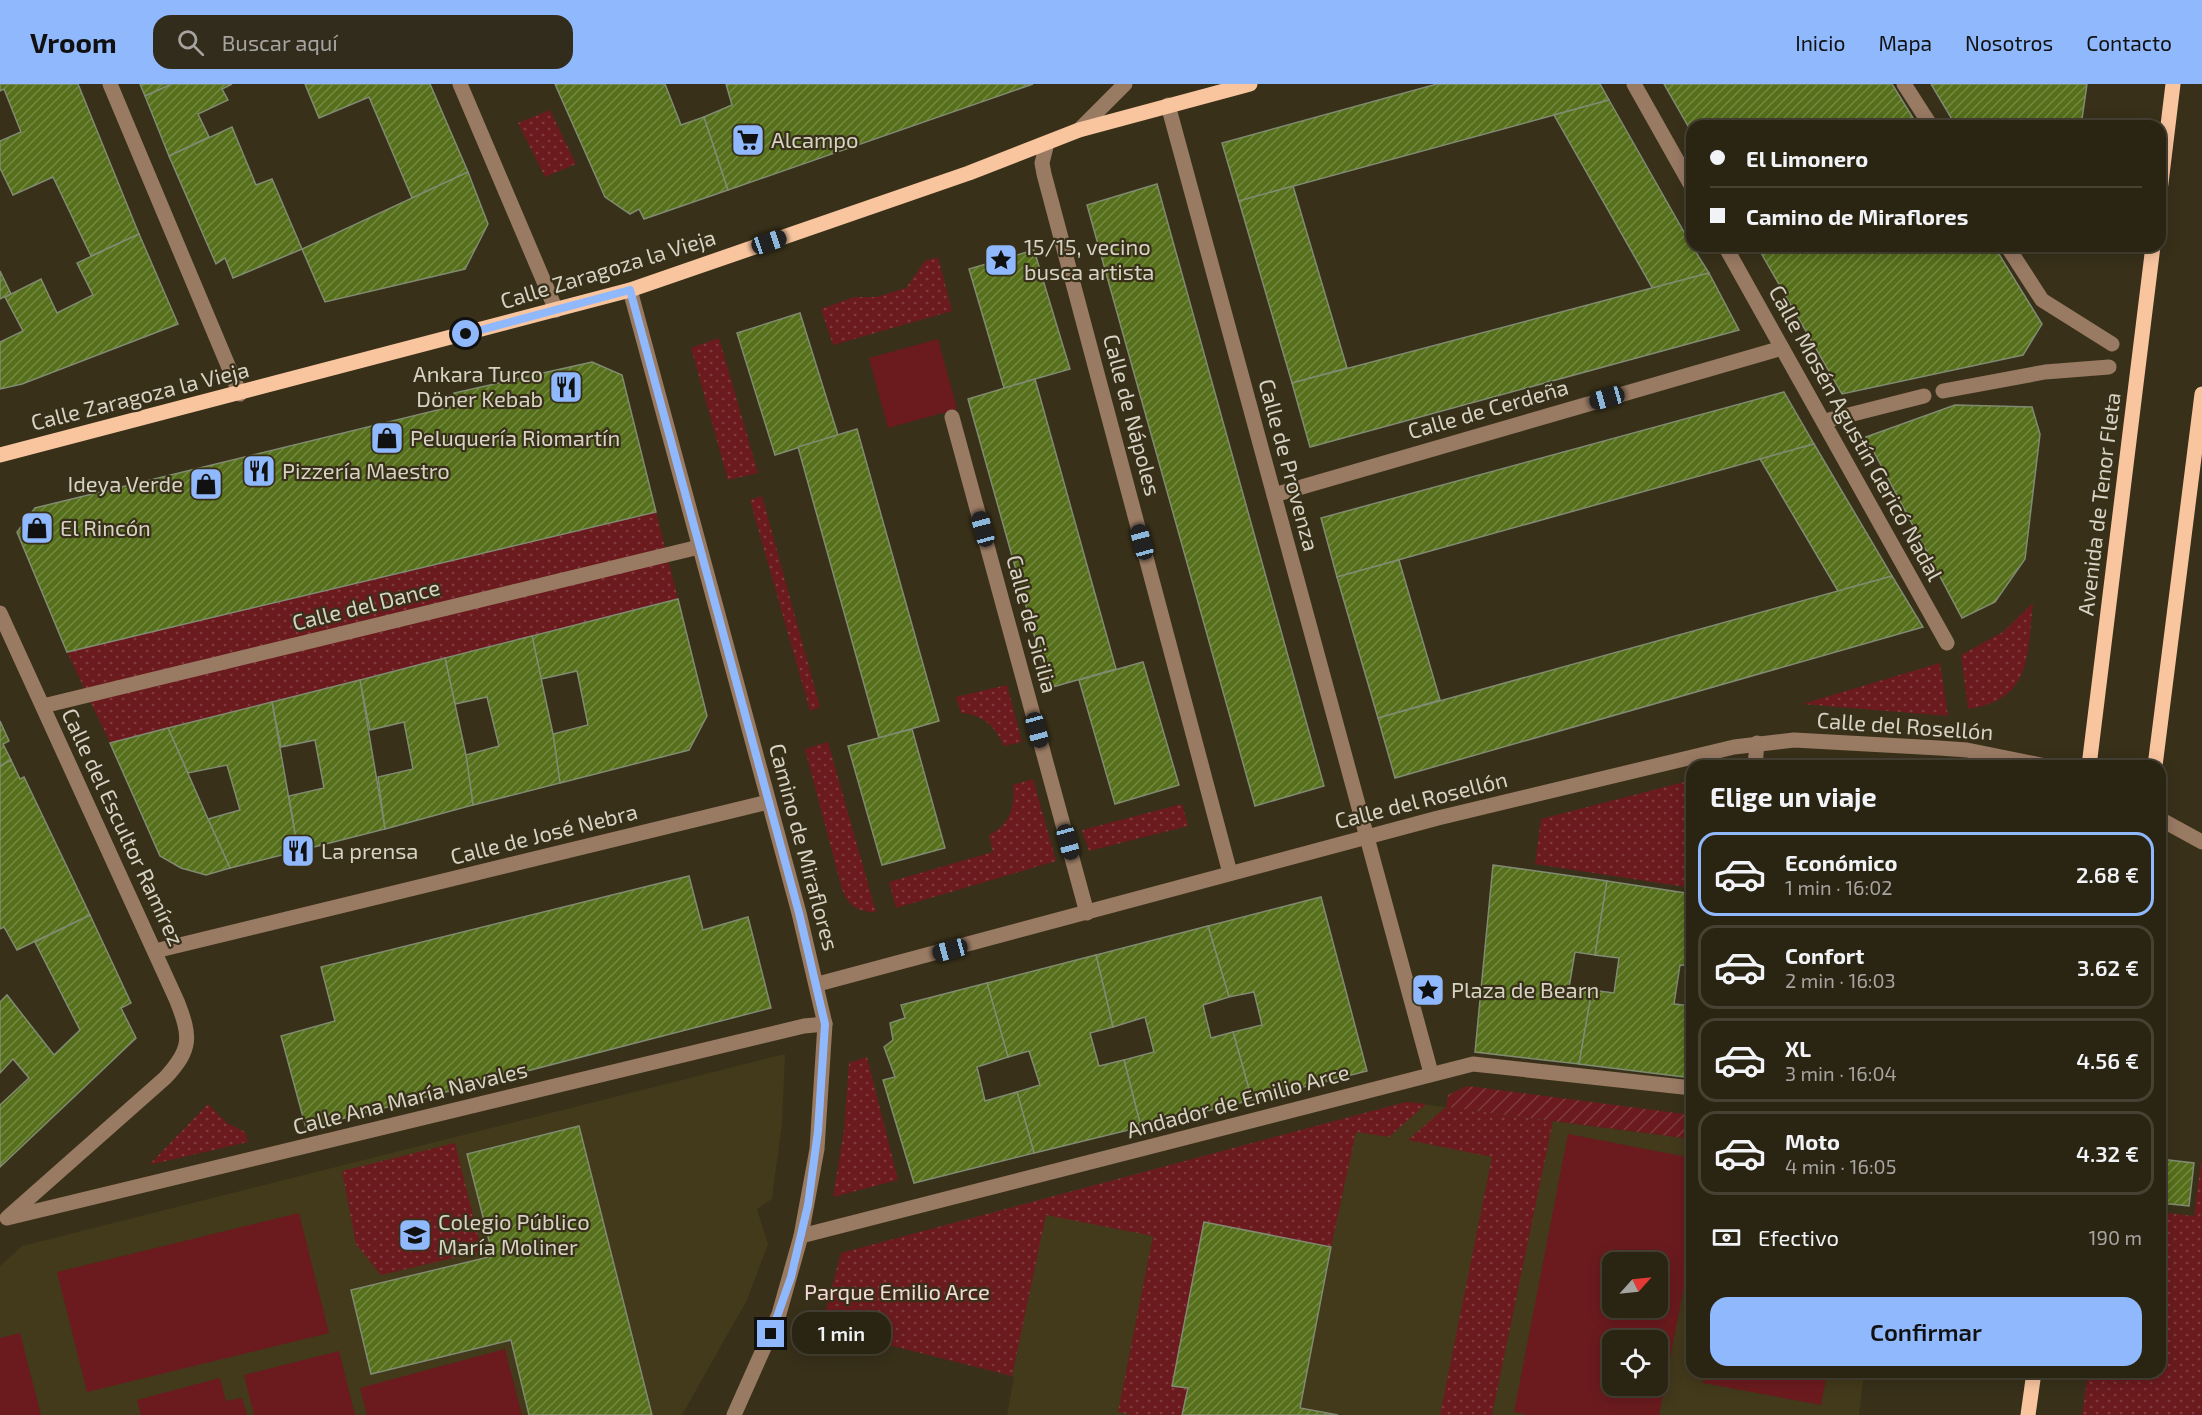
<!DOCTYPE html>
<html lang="es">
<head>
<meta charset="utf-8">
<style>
	:root { --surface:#2a2413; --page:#322c1c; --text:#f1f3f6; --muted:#a5a4a0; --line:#464133; --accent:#90b8fd }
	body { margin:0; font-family:"Exo 2",sans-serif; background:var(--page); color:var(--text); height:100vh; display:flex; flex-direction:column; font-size:22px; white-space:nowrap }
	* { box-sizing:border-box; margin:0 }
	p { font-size:20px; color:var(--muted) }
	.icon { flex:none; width:33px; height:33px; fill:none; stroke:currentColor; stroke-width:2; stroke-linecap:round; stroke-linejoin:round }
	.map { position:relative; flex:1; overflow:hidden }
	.side { position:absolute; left:1686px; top:676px; width:480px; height:618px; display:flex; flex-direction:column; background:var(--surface); border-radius:18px; box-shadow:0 3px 15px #0003,0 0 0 2px var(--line) }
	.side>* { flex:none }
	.banner { position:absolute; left:1686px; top:36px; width:480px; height:132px; border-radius:18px; box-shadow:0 3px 15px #0003,0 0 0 2px var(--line); display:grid; align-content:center; height:132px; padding:0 24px; background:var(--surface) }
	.needle { width:39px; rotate:63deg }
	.controls { position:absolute; left:1602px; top:1168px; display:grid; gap:12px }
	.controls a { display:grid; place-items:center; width:66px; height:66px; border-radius:12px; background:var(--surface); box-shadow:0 3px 15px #0003,0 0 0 2px var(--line); font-size:30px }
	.end { position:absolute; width:27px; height:27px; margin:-14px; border:8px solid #90b8fd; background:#111; box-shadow:0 0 0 3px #111 }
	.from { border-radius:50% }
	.bubble { position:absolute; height:42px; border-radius:18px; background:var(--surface); box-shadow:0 3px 15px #0003,0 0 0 2px var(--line); font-size:20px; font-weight:600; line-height:42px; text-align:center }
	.car { position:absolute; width:18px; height:36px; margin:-18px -9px; border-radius:8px; box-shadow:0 0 4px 2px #0007; background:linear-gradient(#222 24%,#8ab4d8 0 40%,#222 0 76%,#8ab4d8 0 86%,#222 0) }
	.banner b { display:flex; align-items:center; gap:21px; height:57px; font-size:22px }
	.banner b+b { border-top:2px solid var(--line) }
	.banner i { width:15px; height:15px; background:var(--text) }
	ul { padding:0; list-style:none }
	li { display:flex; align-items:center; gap:18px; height:84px; margin:0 12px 9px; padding:0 12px; border:3px solid var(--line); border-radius:18px }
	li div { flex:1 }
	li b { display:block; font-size:22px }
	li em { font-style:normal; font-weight:600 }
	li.active { border-color:var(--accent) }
	li>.icon { width:54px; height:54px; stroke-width:1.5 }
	h2 { padding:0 24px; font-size:27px; line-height:72px }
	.pay { display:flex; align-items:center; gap:15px; height:66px; padding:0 24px; font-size:22px }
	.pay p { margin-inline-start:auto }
	.action { display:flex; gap:12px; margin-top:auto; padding:12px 24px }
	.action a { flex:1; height:69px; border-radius:18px; background:var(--accent); color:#111; font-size:24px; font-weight:600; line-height:69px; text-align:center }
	header { display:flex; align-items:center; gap:36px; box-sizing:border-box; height:84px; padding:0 30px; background:var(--accent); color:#111 }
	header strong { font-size:28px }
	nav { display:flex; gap:33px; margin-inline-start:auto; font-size:21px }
	.search { width:420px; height:54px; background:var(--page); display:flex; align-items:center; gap:15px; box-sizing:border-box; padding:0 21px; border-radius:18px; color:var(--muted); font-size:22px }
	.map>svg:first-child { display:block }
</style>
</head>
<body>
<header>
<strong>Vroom</strong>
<div class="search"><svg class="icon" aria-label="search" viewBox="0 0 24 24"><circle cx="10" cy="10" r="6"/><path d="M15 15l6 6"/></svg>Buscar aquí</div>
<nav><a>Inicio</a><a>Mapa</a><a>Nosotros</a><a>Contacto</a></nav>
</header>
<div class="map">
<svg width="2202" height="1331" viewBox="0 0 2202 1331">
	<defs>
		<pattern id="grass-dots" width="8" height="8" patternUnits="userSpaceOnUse" patternTransform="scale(1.5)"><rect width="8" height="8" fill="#6b1b1e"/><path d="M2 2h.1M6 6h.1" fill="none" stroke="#7f3b3d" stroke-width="1.8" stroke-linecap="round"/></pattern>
		<pattern id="garden-furrows" width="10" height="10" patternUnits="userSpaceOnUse" patternTransform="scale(1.5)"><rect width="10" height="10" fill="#6b1b1e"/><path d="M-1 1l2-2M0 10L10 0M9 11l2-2" fill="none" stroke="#7f3b3d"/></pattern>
		<pattern id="building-hatch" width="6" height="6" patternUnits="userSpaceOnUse" patternTransform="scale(1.5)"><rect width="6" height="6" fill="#556f1a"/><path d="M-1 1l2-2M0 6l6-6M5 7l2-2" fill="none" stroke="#758944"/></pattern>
	</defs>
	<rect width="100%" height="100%" fill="#383019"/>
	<g fill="#43391b" fill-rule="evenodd">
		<path d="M785,970l-3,69 -10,76 -15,10 11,35 -21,56 -65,115h-682v-149l22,-20z"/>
		<path d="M1406,1018l286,37v233l172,1 -5,42h-852l7,-38 -43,-12 -37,-137zM1612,1179h46v45h-46zM1612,1257h46v45h-46z"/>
	</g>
	<g fill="url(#grass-dots)">
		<path d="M550,26l26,54 -31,13 -27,-54z"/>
		<path d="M938,173l14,54 -119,34 -12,-36 33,-12h22l30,-9 19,-27z"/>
		<path d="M719,254l39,135 -30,7 -37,-132z"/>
		<path d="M762,412l58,211 -10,4 -60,-211z"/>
		<path d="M656,428l22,87 -568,144 -43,-91z"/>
		<path d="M2033,519c-6,51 0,97 -65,106l-7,-54 42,-23z"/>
		<path d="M1940,579l8,53 -146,-12z"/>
		<path d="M1007,601l15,57 -18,4c-8,-19 -22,-32 -43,-33l-5,-16z"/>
		<path d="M828,658l48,170c-18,0 -28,-6 -34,-23l-37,-140z"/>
		<path d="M1033,695l23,82 -160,47 -7,-26 104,-30 -4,-17c21,-11 26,-26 24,-50z"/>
		<path d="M1692,696v108l-157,-24 6,-45z"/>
		<path d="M1182,720l6,22 -99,25 -7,-21z"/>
		<path d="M867,973l31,123 -65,17 11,-67 5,-67z"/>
		<path d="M1406,1018l20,2 -37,33 -33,-5 -25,115 -127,-25 -31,163 15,3 -6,27h-50l-14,-3 35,-176 -107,-21 -34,161 -191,-48 20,-75z"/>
		<path d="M208,1020l19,19 18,9 3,10 -99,23z"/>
		<path d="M1446,1023l107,14 -61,294h-52l52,-258 -84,-17z"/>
		<path d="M455,1059l27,108 -101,24 -25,-31 -14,-73z"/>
		<path d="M2202,1071v260h-120l6,-42 72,-1v-160l34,4z"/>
	</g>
	<path fill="url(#garden-furrows)" d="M1467,1002l225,29v24l-246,-32 2,-12z"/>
	<g fill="#6b1b1e" fill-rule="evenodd">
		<path d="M938,255l19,70 -69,19 -19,-70z"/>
		<path d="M1568,1050l124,24v87l-33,170h-131l-14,-3zM1612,1179h46v45h-46zM1612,1257h46v45h-46z"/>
		<path d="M299,1129l30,120 -242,59 -30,-120z"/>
		<path d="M20,1249l21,82h-41v-77z"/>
		<path d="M505,1265l17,66h-155l-7,-27z"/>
		<path d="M339,1267l16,64h-101l-10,-40z"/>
		<path d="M1705,1289v-1l122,1 -6,32 -118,-22z"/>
		<path d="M220,1294l6,23 16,-3 5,17h-106l-4,-15z"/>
	</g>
	<g fill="url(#building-hatch)" stroke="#808b72" stroke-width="1.5">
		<path d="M0,0h78l61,150 -48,22 -38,-79 -40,18 -13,-27v-27l21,-9 -17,-43 -4,2z"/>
		<path d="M140,0h32l-27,12z"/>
		<path d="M172,0h60l-10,5 6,11 -30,14 11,23 -40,19 -24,-60z"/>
		<path d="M305,0h125l38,88 -56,26 -43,-101 -50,21z"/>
		<path d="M555,0h110l16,41 23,-8 24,73 -84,29 -5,-10 -9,5 -25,-17z"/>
		<path d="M726,0h307l-305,106 -24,-73 28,-12z"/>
		<path d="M1437,0h163l9,16 -370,101 -17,-58z"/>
		<path d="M1664,0h228l26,42h-226v7z"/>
		<path d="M1931,0h156l-6,42h-125z"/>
		<path d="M1609,16l83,146 17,27 -56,16 -99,-174z"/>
		<path d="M232,43l24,58 16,-6 30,70 -69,29 -8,-20 -9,6 -47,-108z"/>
		<path d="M468,88l20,52 -23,45 -140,33 -23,-53z"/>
		<path d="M1157,100l167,602 -69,20 -168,-601z"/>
		<path d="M1293,102l54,182 -55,15 -53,-182z"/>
		<path d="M139,150l39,90 -156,60 -22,5v-47l23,-11 -18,-34 36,-18 16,34 36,-18 -16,-32z"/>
		<path d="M1757,162h237l48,78 -19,31 -181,39z"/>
		<path d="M2030,162h26l-23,5z"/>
		<path d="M1034,166l36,119 -66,19 -35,-119z"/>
		<path d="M0,187l11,23 -11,5z"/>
		<path d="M1709,189l30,57 -429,117 -18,-64z"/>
		<path d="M800,229l38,122 -63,20 -38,-122z"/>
		<path d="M592,278l30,13 34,137 -589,140 -50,-120 18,-24 419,-102v-13z"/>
		<path d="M1035,295l81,290 -67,19 -81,-289z"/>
		<path d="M1784,308l30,52 -477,133 -16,-59z"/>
		<path d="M1955,321l77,2 8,27 -15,125 -30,43 -33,16 -96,-181z"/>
		<path d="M857,345l82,292 -60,17 -81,-291z"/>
		<path d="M1814,360l78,132 -54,15 -78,-132z"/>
		<path d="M1399,476l41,140 -62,18 -41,-141z"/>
		<path d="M1892,492l31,51 -528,151 -17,-60z"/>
		<path d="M678,515l29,117 -18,34 -129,33 -7,-49 35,-9 -11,-54 -36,8 -9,-43z"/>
		<path d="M532,552l21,98 7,49 -87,22 -7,-50 33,-9 -12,-49 -32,7 -10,-46z"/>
		<path d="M445,574l21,97 7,50 -88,24 -7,-52 35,-8 -9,-47 -34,8 -10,-50z"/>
		<path d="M1143,578l36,123 -64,19 -36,-124z"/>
		<path d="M360,596l25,149 -87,22 -9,-55 35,-8 -9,-48 -34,7 -9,-45z"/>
		<path d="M272,618l26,149 -68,17 -22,-49 32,-9 -13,-45 -39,8 -20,-45z"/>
		<path d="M0,637l9,20 -6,3 8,16 -11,6z"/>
		<path d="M168,644l40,91 22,49 -24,7 -25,-7 -21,-12 -50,-113z"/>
		<path d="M912,645l33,119 -63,17 -34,-119z"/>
		<path d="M11,676l9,19 4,-2 66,138 -73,35 -13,-23 -4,2v-163z"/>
		<path d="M1493,781l114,16 -12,74 -20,-3 -6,35 23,3 -13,74 -104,-12z"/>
		<path d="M689,792l14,54 45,-13 23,91 -465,120 -25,-92 54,-15 -14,-54z"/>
		<path d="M1607,797l85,13v72l-12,-1 -6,39 18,2v72l-113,-14 13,-74 22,3 5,-35 -24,-3z"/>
		<path d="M1321,813l46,174 -115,29 -19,-68 29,-7 -8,-33 -25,5 -21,-71z"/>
		<path d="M90,831l41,88 -10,5 15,30 -136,129v-62l29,-27 -16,-19 -13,14v-71l7,-7 47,60 26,-25 -45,-88z"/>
		<path d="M1208,842l21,71 -26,8 8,33 22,-6 19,68 -111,27 -17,-67 30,-8 -9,-35 -32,10 -17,-72z"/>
		<path d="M1096,871l17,72 -23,6 9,33 25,-6 17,67 -107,26 -17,-61 23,-7 -11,-34 -21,6 -21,-74z"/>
		<path d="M987,899l21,74 -31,10 8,34 32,-9 17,61 -120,30 -31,-103 12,-3 -11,-30 9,-7 -3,-17 15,-5 -4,-13z"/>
		<path d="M579,1042l73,289h-123l-18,-75 -140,34 -20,-84 142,-34 -26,-102z"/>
		<path d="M2160,1075l34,4 -5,43 -29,-3z"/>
		<path d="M1204,1138l127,25 -31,161 38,7h-156l6,-27 -16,-2z"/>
	</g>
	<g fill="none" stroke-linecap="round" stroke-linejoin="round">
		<g stroke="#997a63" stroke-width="15">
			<path d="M110,0l130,310"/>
			<path d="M460,0l96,226"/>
			<path d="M1634,0l58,103"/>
			<path d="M1904,0l27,42"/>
			<path d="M1168,21l263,968"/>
			<path d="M1079,46l46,-46"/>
			<path d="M1047,59l-5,20 2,11 186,699"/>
			<path d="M1725,162l222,397"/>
			<path d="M2007,162l35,54 70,44"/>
			<path d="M630,206l169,623 26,111 -8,125 -16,87 -22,78 -45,101"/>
			<path d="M1943,307l102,-19 64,-5"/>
			<path d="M952,333l135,496"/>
			<path d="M1825,337l99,-25"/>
			<path d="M1274,411l508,-147"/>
			<path d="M0,529l177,388c14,36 15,48 -12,77l-156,138"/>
			<path d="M43,622l656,-159"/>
			<path d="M1755,682l2,-23"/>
			<path d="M2160,735l42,23"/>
			<path d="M155,867l613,-149"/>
			<path d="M818,900l620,-166 296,-71 60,-7 145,8 28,2 79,16"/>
			<path d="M7,1134l797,-192 21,-2"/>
			<path d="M801,1152l672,-172 219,24"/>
		</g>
		<g stroke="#f9c59f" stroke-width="15">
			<path d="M2160,107l13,-107"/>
			<path d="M0,371l630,-165 339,-117 110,-43 171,-46"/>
			<path d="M2089,682l64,-520"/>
			<path d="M2155,682l47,-372"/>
			<path d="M2028,1331l6,-43"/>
		</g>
	</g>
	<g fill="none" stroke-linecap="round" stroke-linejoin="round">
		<path stroke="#90b8fd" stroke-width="8" d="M466,250l164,-44 169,623 26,111 -7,107 -10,74 -17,72 -20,57"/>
	</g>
	<defs>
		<g id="supermarket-square" transform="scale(1.725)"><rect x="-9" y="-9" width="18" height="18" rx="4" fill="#90b8fd" stroke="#383019"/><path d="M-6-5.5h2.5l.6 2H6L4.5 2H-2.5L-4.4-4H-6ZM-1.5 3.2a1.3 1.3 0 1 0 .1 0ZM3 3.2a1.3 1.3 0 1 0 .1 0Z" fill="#111"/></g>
		<g id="sight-square" transform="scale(1.725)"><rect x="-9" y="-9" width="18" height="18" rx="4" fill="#90b8fd" stroke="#383019"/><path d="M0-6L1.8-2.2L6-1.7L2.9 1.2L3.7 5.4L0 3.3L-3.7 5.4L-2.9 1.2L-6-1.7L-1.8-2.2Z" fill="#111"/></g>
		<g id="restaurant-square" transform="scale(1.725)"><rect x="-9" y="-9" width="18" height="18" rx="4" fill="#90b8fd" stroke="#383019"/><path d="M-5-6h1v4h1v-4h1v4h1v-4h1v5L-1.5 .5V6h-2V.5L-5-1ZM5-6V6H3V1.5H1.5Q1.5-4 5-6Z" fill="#111"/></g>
		<g id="shop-square" transform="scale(1.725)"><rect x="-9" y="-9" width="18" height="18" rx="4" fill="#90b8fd" stroke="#383019"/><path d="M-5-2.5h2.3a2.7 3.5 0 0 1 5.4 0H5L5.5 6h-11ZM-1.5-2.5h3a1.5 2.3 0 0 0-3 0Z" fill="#111"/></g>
		<g id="school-square" transform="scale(1.725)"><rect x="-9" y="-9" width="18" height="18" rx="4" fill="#90b8fd" stroke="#383019"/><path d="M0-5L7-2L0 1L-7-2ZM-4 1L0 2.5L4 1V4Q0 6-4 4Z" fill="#111"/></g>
	</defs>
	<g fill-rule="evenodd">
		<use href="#supermarket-square" x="748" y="56"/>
		<use href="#sight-square" x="1001" y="176"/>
		<use href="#restaurant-square" x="566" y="303"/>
		<use href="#shop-square" x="387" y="354"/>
		<use href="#restaurant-square" x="259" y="387"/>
		<use href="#shop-square" x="206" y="400"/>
		<use href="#shop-square" x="37" y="444"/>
		<use href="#restaurant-square" x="298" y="767"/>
		<use href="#sight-square" x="1428" y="906"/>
		<use href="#school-square" x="415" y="1151"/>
	</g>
	<g text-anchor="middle" stroke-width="4.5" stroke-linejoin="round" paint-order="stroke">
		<g font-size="22" fill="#d6d2c4" stroke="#383019" text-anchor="start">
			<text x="771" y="64">Alcampo</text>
			<text x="1024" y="171">15/15, vecino<tspan x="1024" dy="25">busca artista</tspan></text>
			<text x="543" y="298" text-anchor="end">Ankara Turco<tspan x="543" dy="25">Döner Kebab</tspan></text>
			<text x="410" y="362">Peluquería Riomartín</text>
			<text x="282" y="395">Pizzería Maestro</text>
			<text x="183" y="408" text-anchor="end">Ideya Verde</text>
			<text x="60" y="452">El Rincón</text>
			<text x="321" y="775">La prensa</text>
			<text x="1451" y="914">Plaza de Bearn</text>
			<text x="438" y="1146">Colegio Público<tspan x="438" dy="25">María Moliner</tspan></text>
		</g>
		<g font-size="22" fill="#d6d2c4" stroke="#383019">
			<text transform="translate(608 185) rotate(-17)" y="8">Calle Zaragoza la Vieja</text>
			<text transform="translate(140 312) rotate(-14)" y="8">Calle Zaragoza la Vieja</text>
			<text transform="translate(1488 325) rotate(-16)" y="8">Calle de Cerdeña</text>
			<text transform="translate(1132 331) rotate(75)" y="8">Calle de Nápoles</text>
			<text transform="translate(1856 349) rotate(61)" y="8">Calle Mosén Agustín Gericó Nadal</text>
			<text transform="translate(1289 381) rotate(75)" y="8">Calle de Provenza</text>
			<text transform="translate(2099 420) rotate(-83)" y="8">Avenida de Tenor Fleta</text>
			<text transform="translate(366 521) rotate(-14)" y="8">Calle del Dance</text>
			<text transform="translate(1032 540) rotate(75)" y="8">Calle de Sicilia</text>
			<text transform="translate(1905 642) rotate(4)" y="8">Calle del Rosellón</text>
			<text transform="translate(1421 716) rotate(-14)" y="8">Calle del Rosellón</text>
			<text transform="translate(123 743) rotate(65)" y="8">Calle del Escultor Ramírez</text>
			<text transform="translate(544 750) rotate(-14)" y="8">Calle de José Nebra</text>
			<text transform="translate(804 763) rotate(75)" y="8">Camino de Miraflores</text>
			<text transform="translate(410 1014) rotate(-14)" y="8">Calle Ana María Navales</text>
			<text transform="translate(1238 1017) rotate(-15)" y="8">Andador de Emilio Arce</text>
		</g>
		<g font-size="22" fill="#f3d9d7" stroke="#383019">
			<text x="897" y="1216">Parque Emilio Arce</text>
		</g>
	</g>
</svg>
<div class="controls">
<a><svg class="needle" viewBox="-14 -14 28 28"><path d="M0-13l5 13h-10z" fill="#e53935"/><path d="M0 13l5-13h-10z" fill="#a5a4a0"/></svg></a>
<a><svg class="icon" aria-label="locate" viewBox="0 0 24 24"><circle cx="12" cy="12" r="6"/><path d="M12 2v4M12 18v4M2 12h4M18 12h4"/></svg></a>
</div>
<i class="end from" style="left:466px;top:250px"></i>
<i class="end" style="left:771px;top:1250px"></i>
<div class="bubble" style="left:792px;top:1228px;width:99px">1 min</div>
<i class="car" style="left:769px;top:158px;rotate:71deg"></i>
<i class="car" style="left:1607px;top:314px;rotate:254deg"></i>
<i class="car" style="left:983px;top:445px;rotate:345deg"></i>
<i class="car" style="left:1142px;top:458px;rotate:345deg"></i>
<i class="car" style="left:1037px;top:646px;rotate:165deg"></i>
<i class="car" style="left:1068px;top:758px;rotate:165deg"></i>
<i class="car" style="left:950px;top:866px;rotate:255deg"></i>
<div class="banner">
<b><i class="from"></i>El Limonero</b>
<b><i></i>Camino de Miraflores</b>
</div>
<section class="side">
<h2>Elige un viaje</h2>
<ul>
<li class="active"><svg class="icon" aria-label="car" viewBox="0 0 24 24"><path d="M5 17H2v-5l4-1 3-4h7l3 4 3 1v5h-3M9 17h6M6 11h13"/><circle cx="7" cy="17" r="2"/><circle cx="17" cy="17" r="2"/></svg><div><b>Económico</b><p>1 min · 16:02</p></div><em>2.68 €</em></li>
<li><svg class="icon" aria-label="car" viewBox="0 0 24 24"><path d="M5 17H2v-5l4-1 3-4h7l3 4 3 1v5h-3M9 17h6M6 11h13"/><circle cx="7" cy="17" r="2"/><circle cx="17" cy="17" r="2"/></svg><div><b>Confort</b><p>2 min · 16:03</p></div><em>3.62 €</em></li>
<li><svg class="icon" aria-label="car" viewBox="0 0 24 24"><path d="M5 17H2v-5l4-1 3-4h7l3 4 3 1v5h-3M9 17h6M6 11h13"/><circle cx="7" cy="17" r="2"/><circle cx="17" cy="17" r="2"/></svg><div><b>XL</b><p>3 min · 16:04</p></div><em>4.56 €</em></li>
<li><svg class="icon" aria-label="car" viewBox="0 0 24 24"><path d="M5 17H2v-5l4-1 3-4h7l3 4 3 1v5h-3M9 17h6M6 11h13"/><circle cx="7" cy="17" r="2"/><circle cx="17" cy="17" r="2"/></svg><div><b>Moto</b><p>4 min · 16:05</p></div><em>4.32 €</em></li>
</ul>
<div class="pay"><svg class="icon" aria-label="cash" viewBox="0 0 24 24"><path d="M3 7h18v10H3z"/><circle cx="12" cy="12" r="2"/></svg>Efectivo<p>190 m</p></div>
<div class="action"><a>Confirmar</a></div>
</section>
</div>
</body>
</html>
